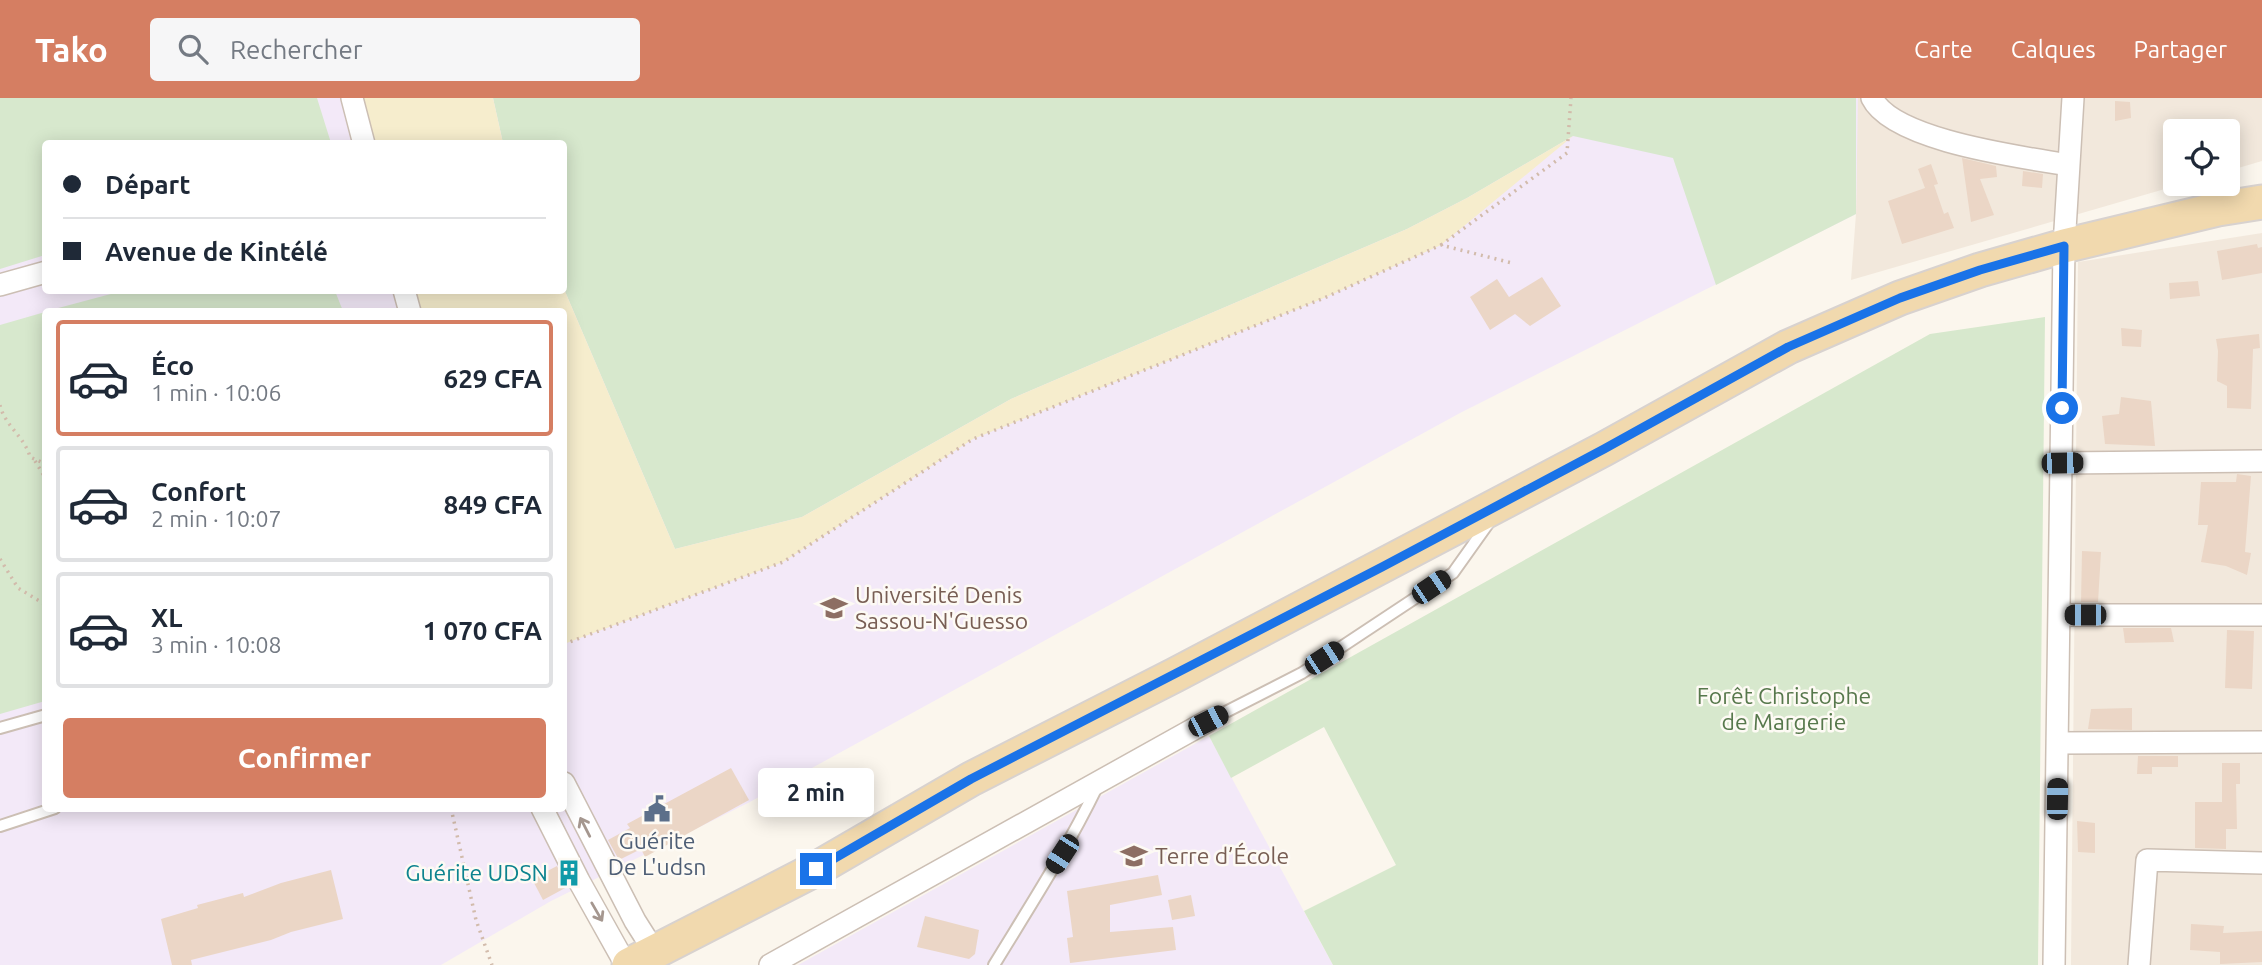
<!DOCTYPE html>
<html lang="fr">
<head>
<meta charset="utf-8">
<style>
	:root { --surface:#fff; --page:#f6f6f7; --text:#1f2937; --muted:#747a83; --line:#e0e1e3; --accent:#d57e62 }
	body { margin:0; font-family:Ubuntu,sans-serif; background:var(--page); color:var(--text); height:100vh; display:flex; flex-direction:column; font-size:26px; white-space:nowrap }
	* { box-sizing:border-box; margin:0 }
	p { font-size:23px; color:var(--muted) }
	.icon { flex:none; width:38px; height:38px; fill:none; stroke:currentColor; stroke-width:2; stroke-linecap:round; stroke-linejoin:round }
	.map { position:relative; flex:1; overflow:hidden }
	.panel { position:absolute; left:42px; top:210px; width:525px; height:504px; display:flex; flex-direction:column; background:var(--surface); border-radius:7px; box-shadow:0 4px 18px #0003 }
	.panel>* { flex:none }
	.banner { position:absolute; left:42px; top:42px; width:525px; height:154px; border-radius:7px; box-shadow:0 4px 18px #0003; display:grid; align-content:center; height:154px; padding:0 21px; background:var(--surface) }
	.controls { position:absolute; left:2163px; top:21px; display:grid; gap:14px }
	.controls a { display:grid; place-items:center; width:77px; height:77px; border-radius:7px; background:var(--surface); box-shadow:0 4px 18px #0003; font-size:35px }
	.end { position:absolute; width:32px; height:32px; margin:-16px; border:9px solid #1a73e8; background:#fff; box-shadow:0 0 0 4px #fff }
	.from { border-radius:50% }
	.bubble { position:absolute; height:49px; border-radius:7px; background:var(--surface); box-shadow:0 4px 18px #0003; font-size:23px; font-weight:600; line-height:49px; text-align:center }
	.car { position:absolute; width:21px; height:42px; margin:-21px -10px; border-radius:9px; box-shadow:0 0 5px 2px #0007; background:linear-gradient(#222 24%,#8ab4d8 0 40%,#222 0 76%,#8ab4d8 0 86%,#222 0) }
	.banner b { display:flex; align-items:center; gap:24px; height:66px; font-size:26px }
	.banner b+b { border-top:2px solid var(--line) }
	.banner i { width:18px; height:18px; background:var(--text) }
	ul { padding:12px 0 0; list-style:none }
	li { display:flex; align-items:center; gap:21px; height:116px; margin:0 14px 10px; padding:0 7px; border:4px solid var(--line); border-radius:7px }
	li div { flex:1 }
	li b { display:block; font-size:26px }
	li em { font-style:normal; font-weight:600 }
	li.current { border-color:var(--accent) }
	li>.icon { width:63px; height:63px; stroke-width:1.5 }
	.button { display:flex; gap:14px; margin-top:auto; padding:14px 21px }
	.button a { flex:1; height:80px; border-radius:7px; background:var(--accent); color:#fff; font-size:28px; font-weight:600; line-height:80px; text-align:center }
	header { display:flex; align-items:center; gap:42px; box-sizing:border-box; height:98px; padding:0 35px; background:var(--accent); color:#fff }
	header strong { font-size:33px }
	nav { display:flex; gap:38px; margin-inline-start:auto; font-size:24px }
	.search { width:490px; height:63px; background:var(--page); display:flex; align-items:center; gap:18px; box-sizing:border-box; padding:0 24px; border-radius:7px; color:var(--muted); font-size:26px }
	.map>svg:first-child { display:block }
</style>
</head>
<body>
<header>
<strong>Tako</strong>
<div class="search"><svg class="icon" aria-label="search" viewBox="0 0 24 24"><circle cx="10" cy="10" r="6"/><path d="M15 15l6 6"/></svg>Rechercher</div>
<nav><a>Carte</a><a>Calques</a><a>Partager</a></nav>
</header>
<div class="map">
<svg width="2262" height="867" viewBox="0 0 2262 867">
	<rect width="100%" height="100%" fill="#fbf6ed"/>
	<g fill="#f2e8dc">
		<path d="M1857,0h405v63l-34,10v-40h-53v53h7l-331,96 5,-66z"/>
		<path d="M2262,135v732h-191l7,-703z"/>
	</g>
	<g fill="#f3e9f8" fill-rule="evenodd">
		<path d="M0,0h1858l-2,116 -396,199 -712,390 -197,98 -110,64h-441zM46,46h518v146h-518zM46,214h518v496h-518z"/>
		<path d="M1209,638l124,229h-535z"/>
	</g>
	<g fill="#d7e8cd">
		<path d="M0,0h317l14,45 -285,1 -1,111 -45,14z"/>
		<path d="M493,0h1363v116l-140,71 -43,-127 -100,-22 -106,62 -60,31 -396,170 -209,118 -127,32 -111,-260v-145l-61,-1z"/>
		<path d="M122,193h213l8,20h-296z"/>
		<path d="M45,214v389l-45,13v-389z"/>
		<path d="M2045,219l-7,648h-705l-29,-54 92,-46 -72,-138 -93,51 -22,-42 721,-402z"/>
	</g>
	<g fill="#f6edcd">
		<path d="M356,0h137l10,45h-137z"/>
		<path d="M1573,38l-132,109 -117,53 -351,141 -190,123 -219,82v-332l-154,-1 -6,-20 160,-2 111,260 127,-32 209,-118 396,-170 60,-31z"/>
	</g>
	<g fill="#ebd6c6">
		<path d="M2115,3l15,1 1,16 -16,3z"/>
		<path d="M1962,60l34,8 1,11 -17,2 14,36 -23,7z"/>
		<path d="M1931,66l7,20 -4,1 10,29 4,-2 6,16 -52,16 -14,-43 37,-13 -7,-19z"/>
		<path d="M2023,73l20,3 -1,14 -20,-2z"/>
		<path d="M2257,146l1,4 4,-1v26l-40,7 -5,-29z"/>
		<path d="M1542,179l19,29 -31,20 -15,-12 -25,16 -20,-33 27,-18 12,18z"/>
		<path d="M2198,183l2,15 -30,3 -1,-16z"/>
		<path d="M2121,230l21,2 -1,17 -19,-1z"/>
		<path d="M2259,236l1,14 -7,1 -2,60 -24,-1v-22l-10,-5 1,-30 -2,-12z"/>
		<path d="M2121,299l30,4 4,45 -50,-2 -3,-28 17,-2z"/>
		<path d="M2237,376l14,2 -6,76 6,1 -4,22 -21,-9 -25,-4 7,-37h-10l3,-43h35z"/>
		<path d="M2082,453l19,1 -3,50h-17z"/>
		<path d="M2123,530h48l3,14 -49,1z"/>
		<path d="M2227,532l27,1 -2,58 -27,-1z"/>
		<path d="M2132,610v22l-44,-1 3,-20z"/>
		<path d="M2138,658h40v11h-26v7h-15z"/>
		<path d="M2222,665h18v21h-4l1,45h-11v20l-31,-1v-46h27z"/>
		<path d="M731,670l18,32 -104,57 -4,-8 -22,11 -11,-20 22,-12 -3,-4z"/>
		<path d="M2077,723l18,2v30l-17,-1z"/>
		<path d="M557,768l10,21 -24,13 -11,-21z"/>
		<path d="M331,772l12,49 -52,13 -20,8 -80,20 1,5h-20l-11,-46 37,-11 -1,-3 46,-12 1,4 37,-14z"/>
		<path d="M1158,777l4,20 -52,10v27l63,-5 3,23 -106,13 -3,-25 6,-1 -6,-46z"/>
		<path d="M1191,797l4,21 -23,4 -4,-20z"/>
		<path d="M925,818l54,14 -4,24 -6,5 -52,-12z"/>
		<path d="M2191,826l33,2 -1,7 39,-2v31l-42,2v-12l-30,-2z"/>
	</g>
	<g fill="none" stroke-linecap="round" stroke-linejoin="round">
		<g stroke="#ccbfb4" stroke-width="14">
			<g id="lane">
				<path d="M1208,623l94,-48 151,-100 37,-52"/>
				<path d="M0,630l46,-13"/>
				<path d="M0,728l55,-18"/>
				<path d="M994,867c36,-59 73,-116 103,-178"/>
			</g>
		</g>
		<g stroke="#ccbfb4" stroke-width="24">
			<g id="street">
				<path d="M352,0l12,46"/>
				<path d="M1872,0c21,43 151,59 196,67"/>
				<path d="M0,187l46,-13"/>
				<path d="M404,192l6,22"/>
				<path d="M2062,365l200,-2"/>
				<path d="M2060,517h202"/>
				<path d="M2058,645l204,-1"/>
				<path d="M564,685l71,138 19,30"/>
				<path d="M542,710l37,73 47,84"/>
				<path d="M770,867l438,-244"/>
				<path d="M2054,867l10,-719 9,-148"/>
				<path d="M2139,867l8,-105 115,3"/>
			</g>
		</g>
		<g stroke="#d8d2cf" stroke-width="37">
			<path id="primary" d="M629,867l187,-96 155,-90 204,-104 429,-226 184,-102 112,-49 80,-28 84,-24 154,-37 44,-7"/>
		</g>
		<g stroke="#d2bbab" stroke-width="3.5" stroke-dasharray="2 5" stroke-linecap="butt">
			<path d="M1441,147l126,-92 4,-55"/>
			<path d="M0,307c4,20 25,32 30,52l16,7"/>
			<path d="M35,363l11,18"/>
			<path d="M0,461l18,29 28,17"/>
			<path d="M564,546l219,-82 190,-123 351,-141 117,-53 71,18"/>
			<path d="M451,710l25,112 16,45"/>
		</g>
		<use href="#lane" stroke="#fff" stroke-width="10"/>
		<use href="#street" stroke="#fff" stroke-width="21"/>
		<use href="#primary" stroke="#f1d9ae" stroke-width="33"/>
	</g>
	<defs><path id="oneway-shaft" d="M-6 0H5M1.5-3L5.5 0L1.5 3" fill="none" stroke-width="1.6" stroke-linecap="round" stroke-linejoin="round" transform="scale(1.75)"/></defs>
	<g stroke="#a5978f">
		<use href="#oneway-shaft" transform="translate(585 729) rotate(-117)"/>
		<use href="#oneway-shaft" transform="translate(597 814) rotate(60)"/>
	</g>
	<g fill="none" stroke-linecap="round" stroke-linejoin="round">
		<path stroke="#1a73e8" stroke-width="9" d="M816,771l155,-90 411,-212 222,-118 184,-102 112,-49 80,-28 84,-24 -2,162"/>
	</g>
	<defs>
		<g id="university-bare" transform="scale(2.1)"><path d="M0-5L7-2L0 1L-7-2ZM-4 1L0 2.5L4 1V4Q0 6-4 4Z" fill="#8d6e63" stroke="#fdfaf4" stroke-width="2.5" paint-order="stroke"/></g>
		<g id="civic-bare" transform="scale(2.1)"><path d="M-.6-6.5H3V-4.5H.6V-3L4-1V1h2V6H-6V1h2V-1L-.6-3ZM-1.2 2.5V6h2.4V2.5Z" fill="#5c6f8a" stroke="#fdfaf4" stroke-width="2.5" paint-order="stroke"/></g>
		<g id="school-bare" transform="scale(2.1)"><path d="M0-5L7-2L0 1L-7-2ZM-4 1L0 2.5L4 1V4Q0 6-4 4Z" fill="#8d6e63" stroke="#fdfaf4" stroke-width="2.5" paint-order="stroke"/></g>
		<g id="building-bare" transform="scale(2.1)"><path d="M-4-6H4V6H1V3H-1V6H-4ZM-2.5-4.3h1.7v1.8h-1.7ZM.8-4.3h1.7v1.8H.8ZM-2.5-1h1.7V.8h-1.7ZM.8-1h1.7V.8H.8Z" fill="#0f9aa8" stroke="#fdfaf4" stroke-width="2.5" paint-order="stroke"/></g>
	</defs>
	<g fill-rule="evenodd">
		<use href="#university-bare" x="834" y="510"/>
		<use href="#civic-bare" x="657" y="711"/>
		<use href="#school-bare" x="1134" y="758"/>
		<use href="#building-bare" x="569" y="775"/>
	</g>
	<g text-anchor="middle" stroke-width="5" stroke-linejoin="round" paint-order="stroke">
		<g font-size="23" fill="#785e54" stroke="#fdfaf4" text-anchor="start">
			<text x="855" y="505">Université Denis<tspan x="855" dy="26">Sassou-N'Guesso</tspan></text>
			<text x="1155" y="766">Terre d’École</text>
		</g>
		<g font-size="23" fill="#57784c" stroke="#fdfaf4">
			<text x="1784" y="606">Forêt Christophe<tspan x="1784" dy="26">de Margerie</tspan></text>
		</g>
		<g font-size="23" fill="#4e5e75" stroke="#fdfaf4">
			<text x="657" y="751">Guérite<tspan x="657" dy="26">De L'udsn</tspan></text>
		</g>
		<g font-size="23" fill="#0d838f" stroke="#fdfaf4" text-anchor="end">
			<text x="548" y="783">Guérite UDSN</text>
		</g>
	</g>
</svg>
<div class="controls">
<a><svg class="icon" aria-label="locate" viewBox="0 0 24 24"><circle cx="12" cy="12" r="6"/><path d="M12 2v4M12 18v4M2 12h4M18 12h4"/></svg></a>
</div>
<i class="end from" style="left:2062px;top:310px"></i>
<i class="end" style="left:816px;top:771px"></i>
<div class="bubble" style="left:758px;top:670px;width:116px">2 min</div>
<i class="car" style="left:2062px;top:365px;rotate:89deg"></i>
<i class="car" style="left:1431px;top:489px;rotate:56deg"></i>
<i class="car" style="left:2085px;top:517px;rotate:270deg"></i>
<i class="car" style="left:1324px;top:560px;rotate:57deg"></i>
<i class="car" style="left:1208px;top:623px;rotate:63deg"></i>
<i class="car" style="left:2057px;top:701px;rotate:1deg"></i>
<i class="car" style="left:1062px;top:756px;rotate:213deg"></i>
<div class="banner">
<b><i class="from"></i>Départ</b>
<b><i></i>Avenue de Kintélé</b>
</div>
<section class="panel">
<ul>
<li class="current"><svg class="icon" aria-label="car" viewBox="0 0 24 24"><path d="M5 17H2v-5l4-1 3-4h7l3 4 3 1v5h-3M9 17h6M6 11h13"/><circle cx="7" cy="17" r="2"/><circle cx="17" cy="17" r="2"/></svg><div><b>Éco</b><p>1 min · 10:06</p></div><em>629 CFA</em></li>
<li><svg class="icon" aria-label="car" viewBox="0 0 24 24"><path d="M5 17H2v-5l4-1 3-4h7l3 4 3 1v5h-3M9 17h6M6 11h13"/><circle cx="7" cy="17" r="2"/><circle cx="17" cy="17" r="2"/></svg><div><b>Confort</b><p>2 min · 10:07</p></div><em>849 CFA</em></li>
<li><svg class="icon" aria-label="car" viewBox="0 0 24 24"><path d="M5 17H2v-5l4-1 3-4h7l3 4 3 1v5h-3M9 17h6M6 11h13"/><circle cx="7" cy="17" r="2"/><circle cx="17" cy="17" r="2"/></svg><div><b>XL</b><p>3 min · 10:08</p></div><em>1 070 CFA</em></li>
</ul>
<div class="button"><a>Confirmer</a></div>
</section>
</div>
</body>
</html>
